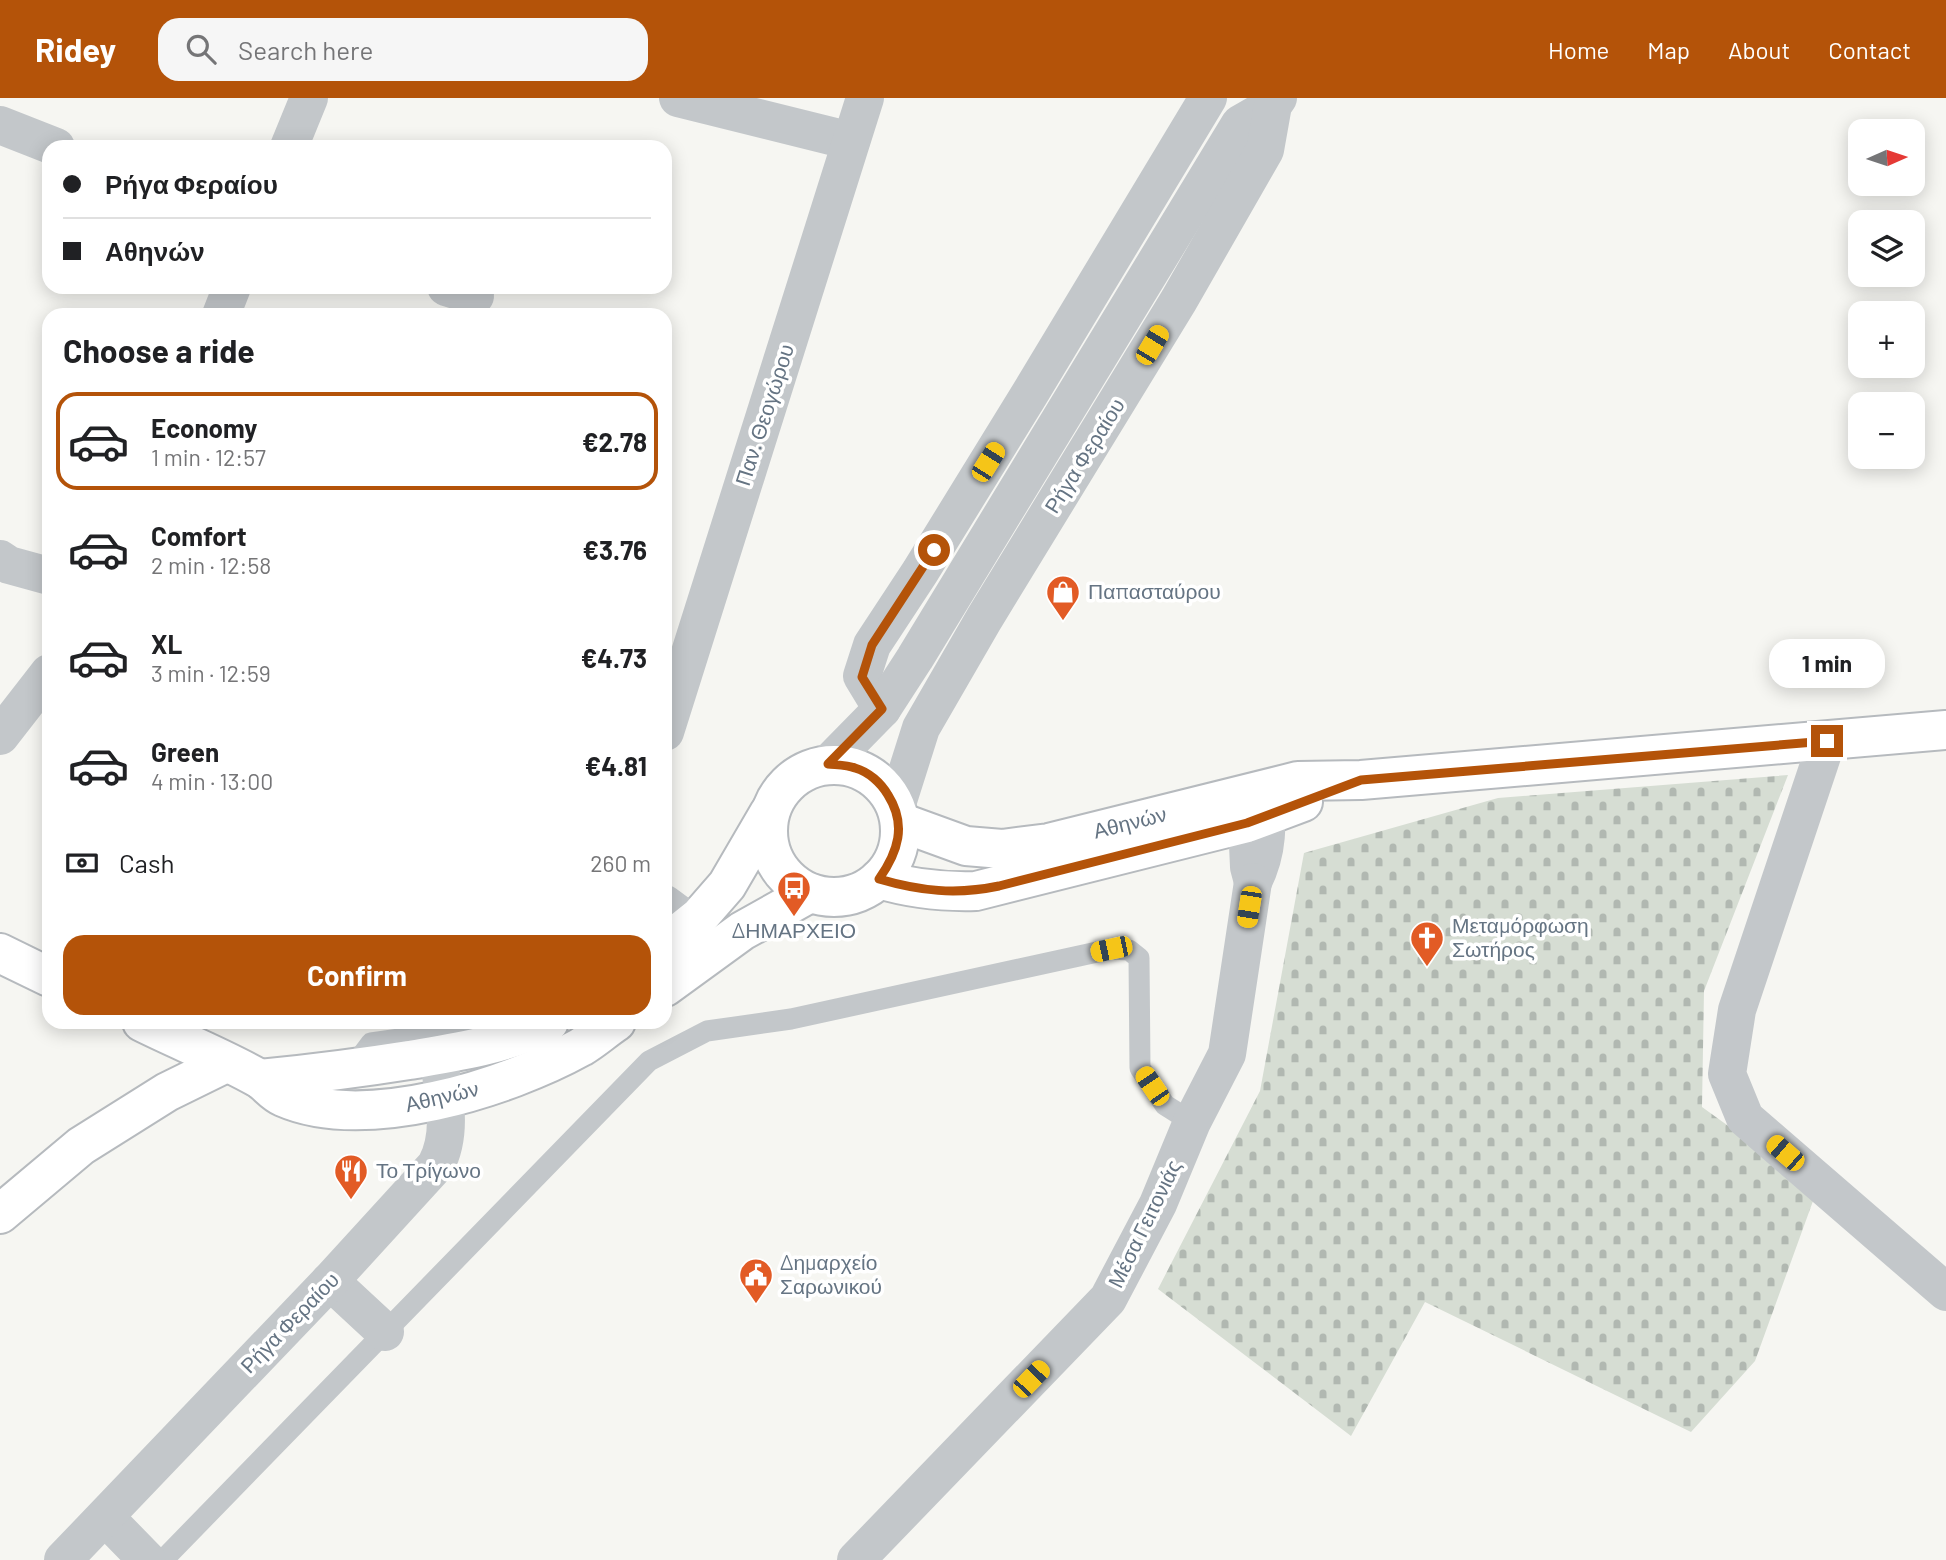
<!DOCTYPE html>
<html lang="en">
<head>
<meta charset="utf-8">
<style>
	:root { --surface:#fff; --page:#f6f6f6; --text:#202124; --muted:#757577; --line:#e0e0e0; --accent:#b45309 }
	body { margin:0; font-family:Barlow,sans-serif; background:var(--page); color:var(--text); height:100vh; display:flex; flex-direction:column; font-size:26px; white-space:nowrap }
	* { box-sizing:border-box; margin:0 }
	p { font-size:23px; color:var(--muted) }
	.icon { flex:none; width:38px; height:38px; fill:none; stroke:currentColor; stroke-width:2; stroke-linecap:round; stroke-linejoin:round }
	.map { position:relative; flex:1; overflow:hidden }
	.sheet { position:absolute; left:42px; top:210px; width:630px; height:721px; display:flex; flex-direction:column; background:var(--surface); border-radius:21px; box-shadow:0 4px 18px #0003 }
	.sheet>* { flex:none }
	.guide { position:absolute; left:42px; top:42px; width:630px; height:154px; border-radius:21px; box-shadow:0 4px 18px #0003; display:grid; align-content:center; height:154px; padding:0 21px; background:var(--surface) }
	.needle { width:46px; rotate:87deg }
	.buttons { position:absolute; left:1848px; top:21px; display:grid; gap:14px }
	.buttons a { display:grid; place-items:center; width:77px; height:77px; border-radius:14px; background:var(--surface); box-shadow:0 4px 18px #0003; font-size:35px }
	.end { position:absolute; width:32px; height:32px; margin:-16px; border:9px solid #b45309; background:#fff; box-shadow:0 0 0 4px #fff }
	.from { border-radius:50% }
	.bubble { position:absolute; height:49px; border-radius:21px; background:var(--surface); box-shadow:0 4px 18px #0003; font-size:23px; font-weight:700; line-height:49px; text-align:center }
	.car { position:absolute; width:21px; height:42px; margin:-21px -10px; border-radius:9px; box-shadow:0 0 5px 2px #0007; background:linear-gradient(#f5c518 24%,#345 0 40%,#f5c518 0 76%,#345 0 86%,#f5c518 0) }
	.guide b { display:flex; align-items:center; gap:24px; height:66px; font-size:26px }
	.guide b+b { border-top:2px solid var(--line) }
	.guide i { width:18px; height:18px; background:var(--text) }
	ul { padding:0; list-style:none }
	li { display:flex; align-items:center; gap:21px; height:98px; margin:0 14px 10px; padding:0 7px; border:4px solid transparent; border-radius:21px }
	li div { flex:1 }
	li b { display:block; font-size:26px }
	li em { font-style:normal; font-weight:700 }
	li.current { border-color:var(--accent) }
	li>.icon { width:63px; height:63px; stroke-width:1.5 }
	h2 { padding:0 21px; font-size:32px; line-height:84px }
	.pay { display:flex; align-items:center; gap:18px; height:77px; padding:0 21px; font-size:26px }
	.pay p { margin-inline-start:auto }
	.button { display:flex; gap:14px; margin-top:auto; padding:14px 21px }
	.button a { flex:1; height:80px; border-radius:21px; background:var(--accent); color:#fff; font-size:28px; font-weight:700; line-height:80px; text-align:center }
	header { display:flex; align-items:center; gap:42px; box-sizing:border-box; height:98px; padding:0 35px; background:var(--accent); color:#fff }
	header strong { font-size:33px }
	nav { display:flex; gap:38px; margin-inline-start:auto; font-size:24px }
	.search { width:490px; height:63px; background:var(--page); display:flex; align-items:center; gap:18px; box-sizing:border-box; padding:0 24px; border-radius:21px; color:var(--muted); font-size:26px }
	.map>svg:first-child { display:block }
</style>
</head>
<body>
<header>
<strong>Ridey</strong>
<div class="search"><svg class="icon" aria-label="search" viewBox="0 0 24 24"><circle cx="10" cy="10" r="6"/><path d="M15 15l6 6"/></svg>Search here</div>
<nav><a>Home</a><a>Map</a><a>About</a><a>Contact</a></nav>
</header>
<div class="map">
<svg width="1946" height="1462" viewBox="0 0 1946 1462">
	<defs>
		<pattern id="cemetery-stones" width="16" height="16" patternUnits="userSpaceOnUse" patternTransform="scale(1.75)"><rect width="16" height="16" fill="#d6ddd3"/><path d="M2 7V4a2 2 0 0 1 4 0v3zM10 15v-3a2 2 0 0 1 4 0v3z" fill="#b1b8b1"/></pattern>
	</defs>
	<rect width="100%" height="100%" fill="#f6f6f2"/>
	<path fill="url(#cemetery-stones)" d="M1788,677l-84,216 -2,116 115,83 -62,171 -64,71 -266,-130 -74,134 -193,-147 102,-198 44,-238 194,-55z"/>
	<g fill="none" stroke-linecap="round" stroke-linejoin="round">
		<g stroke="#b6babe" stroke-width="42">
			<g id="secondary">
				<circle cx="834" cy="733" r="66"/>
				<path d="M900,724l66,24 36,3 47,-6 249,-62 63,-1 585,-50"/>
				<path d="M879,781c33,10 63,13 97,12l271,-68 56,-21"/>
				<path d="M665,846l35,-28 27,-31 42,-72"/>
				<path d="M0,855l49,24"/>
				<path d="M665,889l77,-56 68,-38"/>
				<path d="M142,924c38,19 79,35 116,56 9,5 15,15 25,19 82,36 224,-9 298,-50 12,-7 23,-17 35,-25"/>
				<path d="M260,981c50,-5 99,-11 149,-19 47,-8 98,-15 140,-38"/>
				<path d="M0,1116l81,-68 86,-54 59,-29"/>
			</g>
		</g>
		<g stroke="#c3c7ca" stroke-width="21">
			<path d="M353,969l18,-24 93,-13 24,15"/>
			<path d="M163,1462l486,-499 58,-30 84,-12 320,-70 18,1 10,8 1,110 25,37 27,17"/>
		</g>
		<g stroke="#c3c7ca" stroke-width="38">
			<path d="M678,0l173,43"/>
			<path d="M0,27l56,22"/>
			<path d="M289,49l20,-49"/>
			<path d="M446,189l29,9"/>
			<path d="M221,217l11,-28"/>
			<path d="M0,461l9,6 40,11"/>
			<path d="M882,611l-20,-33 10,-31 48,-73 109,-177 179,-297"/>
			<path d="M665,634l200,-634"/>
			<path d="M0,638l49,-63"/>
			<path d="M1827,643l-90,269 -10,64 18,44 201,174"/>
			<path d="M1241,698l6,27 2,44 4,15c15,-30 16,-59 9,-91"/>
			<path d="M665,806l27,20"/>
			<path d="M330,1183l55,51"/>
			<path d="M105,1419l42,43"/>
			<path d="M856,1462l252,-261 50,-95 34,-82 35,-68 26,-172"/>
		</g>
		<g stroke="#c3c7ca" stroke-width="38">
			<path d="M828,666l54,-55 33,-51 325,-534 33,-19"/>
			<path d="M896,709l25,-79 63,-109 195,-319 86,-150 8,-45 5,-7"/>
			<path d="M63,1462l267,-279 106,-116c18,-34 7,-73 2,-110"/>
		</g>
		<use href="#secondary" stroke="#fff" stroke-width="38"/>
	</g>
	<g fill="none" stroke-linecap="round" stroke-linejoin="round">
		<path stroke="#b45309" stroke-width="9" d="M934,452l-62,95 -10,32 20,32 -54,55c9,1 19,1 27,4 14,4 26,15 33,27 19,30 10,57 -9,84 41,12 77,16 120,7l248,-63 114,-43 466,-39"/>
	</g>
	<defs>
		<g id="shop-pin" transform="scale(1.75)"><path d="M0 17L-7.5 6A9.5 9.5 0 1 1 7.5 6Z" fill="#e25b25" stroke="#fff"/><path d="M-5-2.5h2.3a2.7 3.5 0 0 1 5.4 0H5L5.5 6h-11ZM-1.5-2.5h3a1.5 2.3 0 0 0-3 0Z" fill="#fff"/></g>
		<g id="bus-pin" transform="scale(1.75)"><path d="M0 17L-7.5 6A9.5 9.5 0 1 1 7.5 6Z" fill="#e25b25" stroke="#fff"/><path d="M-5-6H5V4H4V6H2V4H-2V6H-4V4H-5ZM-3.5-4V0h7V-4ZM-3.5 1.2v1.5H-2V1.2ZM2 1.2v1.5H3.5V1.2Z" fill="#fff"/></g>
		<g id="church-pin" transform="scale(1.75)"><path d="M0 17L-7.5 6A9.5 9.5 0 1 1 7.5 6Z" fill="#e25b25" stroke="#fff"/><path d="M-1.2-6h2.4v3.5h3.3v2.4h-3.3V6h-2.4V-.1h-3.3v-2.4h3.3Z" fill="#fff"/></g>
		<g id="restaurant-pin" transform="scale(1.75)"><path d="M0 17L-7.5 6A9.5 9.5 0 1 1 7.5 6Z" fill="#e25b25" stroke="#fff"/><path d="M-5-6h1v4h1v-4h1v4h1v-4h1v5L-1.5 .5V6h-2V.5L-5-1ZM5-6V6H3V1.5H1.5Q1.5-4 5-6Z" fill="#fff"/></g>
		<g id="civic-pin" transform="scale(1.75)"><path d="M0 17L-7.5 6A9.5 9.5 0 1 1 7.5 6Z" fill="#e25b25" stroke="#fff"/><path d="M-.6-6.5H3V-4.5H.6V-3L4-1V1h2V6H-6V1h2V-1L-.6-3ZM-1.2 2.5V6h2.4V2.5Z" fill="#fff"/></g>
	</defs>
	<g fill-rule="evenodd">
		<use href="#shop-pin" x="1063" y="494"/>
		<use href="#bus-pin" x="794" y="790"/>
		<use href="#church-pin" x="1427" y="840"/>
		<use href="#restaurant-pin" x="351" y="1073"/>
		<use href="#civic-pin" x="756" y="1177"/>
	</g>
	<g text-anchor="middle" stroke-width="7" stroke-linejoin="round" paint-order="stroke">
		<g font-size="21" fill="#657483" stroke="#fff">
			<text transform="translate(765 317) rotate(-72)" y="7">Παν. Θεογώρου</text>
			<text transform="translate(1085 358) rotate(-58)" y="7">Ρήγα Φεραίου</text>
			<text transform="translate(1130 725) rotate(-14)" y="7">Αθηνών</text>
			<text transform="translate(442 999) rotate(-13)" y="7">Αθηνών</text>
			<text transform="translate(1145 1126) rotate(-64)" y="7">Μέσα Γειτονιάς</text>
			<text transform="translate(290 1225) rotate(-46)" y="7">Ρήγα Φεραίου</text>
		</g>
		<g font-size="21" fill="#657483" stroke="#fff" text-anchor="start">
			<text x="1088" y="501">Παπασταύρου</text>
			<text x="1452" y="835">Μεταμόρφωση<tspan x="1452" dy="24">Σωτήρος</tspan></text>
			<text x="794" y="840" text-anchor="middle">ΔΗΜΑΡΧΕΙΟ</text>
			<text x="376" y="1080">Το Τρίγωνο</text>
			<text x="780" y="1172">Δημαρχείο<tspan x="780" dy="24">Σαρωνικού</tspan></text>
		</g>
	</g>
</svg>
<div class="buttons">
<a><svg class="needle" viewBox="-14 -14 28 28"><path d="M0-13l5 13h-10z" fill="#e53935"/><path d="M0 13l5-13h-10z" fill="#757577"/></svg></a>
<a><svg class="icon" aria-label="layers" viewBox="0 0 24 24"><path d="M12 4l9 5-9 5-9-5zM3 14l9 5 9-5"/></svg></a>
<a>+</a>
<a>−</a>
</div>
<i class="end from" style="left:934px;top:452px"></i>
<i class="end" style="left:1827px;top:643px"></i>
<div class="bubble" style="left:1769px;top:541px;width:116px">1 min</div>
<i class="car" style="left:1152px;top:247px;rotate:31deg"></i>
<i class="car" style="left:988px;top:364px;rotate:32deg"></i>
<i class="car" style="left:1249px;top:809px;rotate:189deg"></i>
<i class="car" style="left:1111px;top:851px;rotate:258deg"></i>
<i class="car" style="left:1152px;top:988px;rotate:326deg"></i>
<i class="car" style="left:1785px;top:1055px;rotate:311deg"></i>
<i class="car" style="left:1031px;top:1281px;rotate:44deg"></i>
<div class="guide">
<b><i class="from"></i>Ρήγα Φεραίου</b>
<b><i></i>Αθηνών</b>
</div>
<section class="sheet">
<h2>Choose a ride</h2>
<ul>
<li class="current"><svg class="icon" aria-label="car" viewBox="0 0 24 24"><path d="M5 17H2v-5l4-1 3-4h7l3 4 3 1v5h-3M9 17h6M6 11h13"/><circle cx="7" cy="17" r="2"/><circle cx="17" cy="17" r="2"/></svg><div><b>Economy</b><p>1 min · 12:57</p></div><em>€2.78</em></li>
<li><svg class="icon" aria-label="car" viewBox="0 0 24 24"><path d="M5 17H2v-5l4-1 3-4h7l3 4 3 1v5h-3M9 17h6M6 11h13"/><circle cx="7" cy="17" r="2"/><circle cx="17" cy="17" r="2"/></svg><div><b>Comfort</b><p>2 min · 12:58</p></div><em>€3.76</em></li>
<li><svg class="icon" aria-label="car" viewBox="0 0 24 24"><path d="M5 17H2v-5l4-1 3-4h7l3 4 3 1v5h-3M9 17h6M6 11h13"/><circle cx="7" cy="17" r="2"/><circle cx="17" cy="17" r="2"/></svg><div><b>XL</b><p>3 min · 12:59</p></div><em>€4.73</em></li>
<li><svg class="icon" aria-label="car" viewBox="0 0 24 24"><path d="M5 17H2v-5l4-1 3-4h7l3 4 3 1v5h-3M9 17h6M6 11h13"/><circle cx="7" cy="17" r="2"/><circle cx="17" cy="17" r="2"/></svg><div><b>Green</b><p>4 min · 13:00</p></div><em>€4.81</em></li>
</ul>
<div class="pay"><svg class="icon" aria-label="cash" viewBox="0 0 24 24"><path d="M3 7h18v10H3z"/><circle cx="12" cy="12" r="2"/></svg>Cash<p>260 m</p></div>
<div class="button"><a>Confirm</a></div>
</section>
</div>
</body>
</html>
